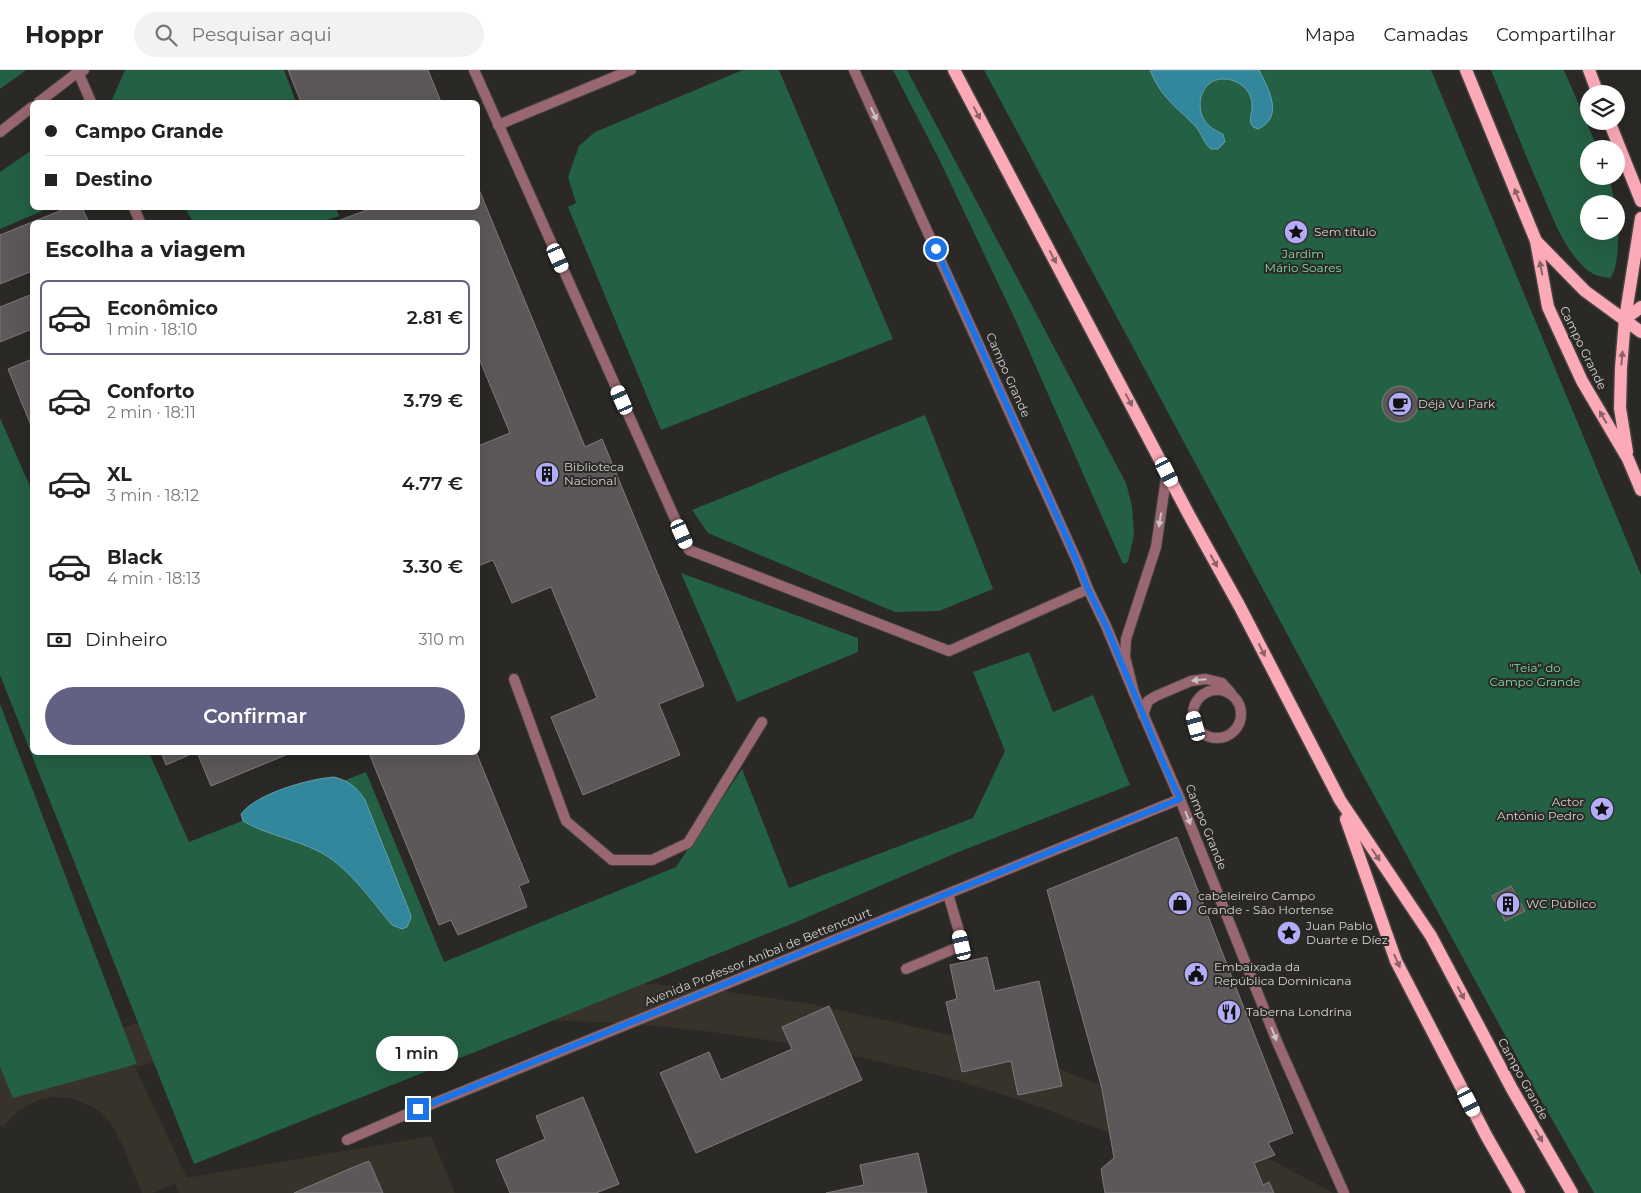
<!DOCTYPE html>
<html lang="pt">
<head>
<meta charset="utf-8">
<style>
	:root { --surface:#fff; --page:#f2f2f2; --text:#222; --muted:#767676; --line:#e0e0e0; --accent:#636183 }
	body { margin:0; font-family:Montserrat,sans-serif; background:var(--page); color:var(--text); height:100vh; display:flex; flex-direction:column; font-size:19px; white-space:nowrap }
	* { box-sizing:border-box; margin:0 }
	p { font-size:16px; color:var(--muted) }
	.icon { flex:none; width:28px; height:28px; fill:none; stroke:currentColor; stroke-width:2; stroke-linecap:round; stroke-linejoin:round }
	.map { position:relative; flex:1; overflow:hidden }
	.details { position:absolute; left:30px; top:150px; width:450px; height:535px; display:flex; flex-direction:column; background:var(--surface); border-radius:8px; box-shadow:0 5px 20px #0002 }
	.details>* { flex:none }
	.top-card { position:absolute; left:30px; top:30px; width:450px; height:110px; border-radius:8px; box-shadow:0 5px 20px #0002; display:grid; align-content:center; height:110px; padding:0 15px; background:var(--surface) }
	.tools { position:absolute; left:1580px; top:15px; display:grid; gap:10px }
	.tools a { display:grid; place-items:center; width:45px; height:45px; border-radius:50%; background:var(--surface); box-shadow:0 5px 20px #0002; font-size:25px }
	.end { position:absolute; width:22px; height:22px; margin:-11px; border:6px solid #1a73e8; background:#fff; box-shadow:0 0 0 2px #fff }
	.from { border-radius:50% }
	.bubble { position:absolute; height:35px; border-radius:18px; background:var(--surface); box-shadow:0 5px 20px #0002; font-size:16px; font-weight:600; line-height:35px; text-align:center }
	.car { position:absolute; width:15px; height:30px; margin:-15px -8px; border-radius:6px; box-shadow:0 0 4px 1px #0007; background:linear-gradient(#fff 24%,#345 0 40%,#fff 0 76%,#345 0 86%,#fff 0) }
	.top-card b { display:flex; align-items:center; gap:18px; height:48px; font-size:19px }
	.top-card b+b { border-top:1px solid var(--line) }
	.top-card i { width:12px; height:12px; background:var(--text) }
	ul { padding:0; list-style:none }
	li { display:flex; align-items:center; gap:15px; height:75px; margin:0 10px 8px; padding:0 5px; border:2px solid transparent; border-radius:8px }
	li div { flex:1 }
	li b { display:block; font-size:19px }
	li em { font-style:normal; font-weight:600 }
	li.current { border-color:var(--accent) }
	li>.icon { width:45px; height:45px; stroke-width:1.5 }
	h2 { padding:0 15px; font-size:22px; line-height:60px }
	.pay { display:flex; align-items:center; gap:12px; height:55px; padding:0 15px; font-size:19px }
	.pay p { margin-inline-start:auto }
	.action { display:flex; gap:10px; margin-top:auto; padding:10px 15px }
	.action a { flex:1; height:58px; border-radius:30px; background:var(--accent); color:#fff; font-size:20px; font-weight:600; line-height:58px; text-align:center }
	header { display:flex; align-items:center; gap:30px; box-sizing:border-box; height:70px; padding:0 25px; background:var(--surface); border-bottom:1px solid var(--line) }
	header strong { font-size:24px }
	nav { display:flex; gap:28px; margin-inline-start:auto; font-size:18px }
	.search { width:350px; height:45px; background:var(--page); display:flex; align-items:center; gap:12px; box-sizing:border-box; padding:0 18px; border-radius:28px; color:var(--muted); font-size:19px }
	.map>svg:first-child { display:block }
</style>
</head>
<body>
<header>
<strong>Hoppr</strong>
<div class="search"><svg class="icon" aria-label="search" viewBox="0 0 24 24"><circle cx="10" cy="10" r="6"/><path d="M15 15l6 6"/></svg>Pesquisar aqui</div>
<nav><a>Mapa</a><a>Camadas</a><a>Compartilhar</a></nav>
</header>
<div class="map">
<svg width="1641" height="1123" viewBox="0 0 1641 1123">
	<rect width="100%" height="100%" fill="#2b2926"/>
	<path fill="#37322a" d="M0,709l117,250 24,-7 500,-39 75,7 94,14 80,17 70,17 76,23 84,31 77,32 84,41 52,28h-90l-63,-31 -75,-31 -82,-30 -74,-23 -68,-16 -78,-17 -91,-13 -74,-8 -84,-4 -339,29 -80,18 52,111 244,-42 24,57h-276l-4,-9 -22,9h-11l-20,-49 -13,-23 -11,-11 -14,-7 -15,-5 -17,-1 -14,3 -13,7 -11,8 -10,11 -4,1z"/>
	<g fill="#246043">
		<path d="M0,0h26l-26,19z"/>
		<path d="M125,0h159l12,32h-185z"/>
		<path d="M743,0h36l114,269 -232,91 -93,-223 8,-4 -8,-26 11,-31 16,-14z"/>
		<path d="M893,0h14l219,413 6,23 2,29 -6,27 -4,2 -2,-2 -107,-243 -76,-160z"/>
		<path d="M984,0h447l210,505v618h-47l-65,-114 -171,-313z"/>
		<path d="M1491,0h73l34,79h-9v27h20l6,28h-26v27h27v-22c3,14 4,59 -6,69 -11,-1 -20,-4 -27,-12 -20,-19 -30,-48 -41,-73 -18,-41 -34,-82 -51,-123z"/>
		<path d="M32,80v58h17l-49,21v-57z"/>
		<path d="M185,138h151l3,8 -18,6h-128z"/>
		<path d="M925,345l68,174 -54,22 -44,1 -187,-79 -16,-23z"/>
		<path d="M0,348l32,73v261l117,1 40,89 177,-70 78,190 232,-95 66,-98 47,119 184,-70 32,-67 -32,-79 56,-20 24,60 40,-17 37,90 -174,68 -155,67 -321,130 -286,114 -194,-489z"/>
		<path d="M681,503l177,65v14l-121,50z"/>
		<path d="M0,634l137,360 -124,34 -13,-31z"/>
	</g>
	<g fill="#33879c" stroke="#649eac">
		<path d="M1150,0h109c9,18 26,47 -1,59l-5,-2c-6,-7 0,-14 -1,-22 0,-15 -14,-26 -29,-26 -21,0 -29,26 -18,42 4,6 11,10 18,13l2,8 -7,7h-7c-7,-5 -9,-15 -15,-22 -19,-20 -35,-29 -46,-57z"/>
		<path d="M334,707c15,4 23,10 31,23l45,113 1,5 -4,9 -5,2 -10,-4c-21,-25 -45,-60 -74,-74 -24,-12 -51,-16 -75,-30l-2,-7c16,-21 68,-35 93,-37z"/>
	</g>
	<g fill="#5c585a" stroke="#7f7b7d">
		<path d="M288,0h140l13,32h-140z"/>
		<path d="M478,117l107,260 17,-8 102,247 -45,18 21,51 -97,40 -32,-78 46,-19 -46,-111 -39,16 -19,-43 -15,6v-120l32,-13 -32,-77v-134h-143l37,-14h106z"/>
		<path d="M67,138h15l7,14h-57v49l-32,13v-49z"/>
		<path d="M30,225l2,5v29l-32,13v-35z"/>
		<path d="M32,289v69l-24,-59z"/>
		<circle cx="1400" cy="334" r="18"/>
		<path d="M161,682h35l-30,13z"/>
		<path d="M197,682h96l-82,34z"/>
		<path d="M371,682h105l53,130 -10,4 8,21 -69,28 -7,-15 -12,5 -70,-172z"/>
		<path d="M1177,767l116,296 -25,10 7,12 -21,8 9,22 6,-3 5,11h-169l-4,-24 13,-11 -12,-69 -55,-199z"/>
		<path d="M1511,816l14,25 -20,10 -13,-25z"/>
		<path d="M987,887l8,34 44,-10 23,105 -44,9 -7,-34 -49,11 -16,-70 11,-3 -7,-34z"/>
		<path d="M829,936l33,74 -166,73 -36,-80 49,-21 12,28 71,-31 -10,-22z"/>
		<path d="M583,1027l36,87 -23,9h-86l-14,-33 49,-21 -9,-23z"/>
		<path d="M918,1083l9,40h-101l38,-8 -4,-20z"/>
		<path d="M369,1091l14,32h-89l55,-24z"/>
	</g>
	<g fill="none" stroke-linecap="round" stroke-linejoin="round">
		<g stroke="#464442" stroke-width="12">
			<g id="service">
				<path d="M474,0l215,480 260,101 139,-62"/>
				<path d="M78,2l13,30"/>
				<path d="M39,32l39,-30 6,-2"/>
				<path d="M498,55l133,-55"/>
				<path d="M0,62l32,-25"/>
				<path d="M134,138l6,14"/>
				<path d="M1167,402l-11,75 -30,92 -1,18 9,36 46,106 98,245 66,149"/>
				<path d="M514,609l52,142 46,39h40l36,-17 74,-121"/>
				<circle cx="1217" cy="644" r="24"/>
				<path d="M1143,645l5,-14 8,-5 35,-15 15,-2 16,4 9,10"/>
				<path d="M906,899l57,-24 -15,-51"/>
			</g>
		</g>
		<g stroke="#464442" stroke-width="12">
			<g id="minor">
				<path d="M854,0l224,493 10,26 18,37 28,67"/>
				<path d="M347,1070l53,-23 780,-318"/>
			</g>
		</g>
		<g stroke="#464442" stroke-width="15">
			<g id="primary">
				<path d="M954,0l235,445 51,92 100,193 91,136 81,153 60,104"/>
				<path d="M1466,0l70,171 12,66 34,74 46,78 13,31"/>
				<path d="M1589,0l9,24"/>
				<path d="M1609,51l32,80"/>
				<path d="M1536,171l49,50 56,41"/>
				<path d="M1625,249l16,-12"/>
				<path d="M1627,382l-7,-44 1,-40 4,-49 16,-101"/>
				<path d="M1346,749l50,142 91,176 32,56"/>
			</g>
		</g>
		<use href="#service" stroke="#99676f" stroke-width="10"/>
		<use href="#minor" stroke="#99676f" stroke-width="10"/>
		<use href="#primary" stroke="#fdaab8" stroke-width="12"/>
	</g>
	<defs><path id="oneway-solid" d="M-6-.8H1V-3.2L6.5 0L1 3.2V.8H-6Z" transform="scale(1.25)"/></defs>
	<g fill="#8a6368">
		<use href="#oneway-solid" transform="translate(977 43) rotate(62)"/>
		<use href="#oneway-solid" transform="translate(1517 125) rotate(-112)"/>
		<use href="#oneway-solid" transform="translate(1053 187) rotate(62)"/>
		<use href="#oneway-solid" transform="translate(1541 198) rotate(-101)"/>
		<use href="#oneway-solid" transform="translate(1622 288) rotate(-85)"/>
		<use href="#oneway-solid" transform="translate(1129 330) rotate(62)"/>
		<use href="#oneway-solid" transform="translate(1603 347) rotate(-120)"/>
		<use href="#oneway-solid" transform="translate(1214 491) rotate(61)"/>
		<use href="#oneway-solid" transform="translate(1262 580) rotate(63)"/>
		<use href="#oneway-solid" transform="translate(1376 785) rotate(56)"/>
		<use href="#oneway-solid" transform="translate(1397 891) rotate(66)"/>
		<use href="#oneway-solid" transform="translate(1461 923) rotate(62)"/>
		<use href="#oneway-solid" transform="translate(1539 1066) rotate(60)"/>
	</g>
	<g fill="#ccc4c3">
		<use href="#oneway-solid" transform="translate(874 44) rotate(65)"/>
		<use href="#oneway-solid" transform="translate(1160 450) rotate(99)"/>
		<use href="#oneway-solid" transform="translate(1199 610) rotate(175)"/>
		<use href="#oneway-solid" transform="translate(1188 748) rotate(68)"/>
		<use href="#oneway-solid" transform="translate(1274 964) rotate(68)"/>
	</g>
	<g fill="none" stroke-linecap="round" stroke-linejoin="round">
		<path stroke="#1a73e8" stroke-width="6" d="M418,1039l762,-310 -18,-39 -56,-134 -18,-37 -18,-44 -134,-296"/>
	</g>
	<defs>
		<g id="sight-disc" transform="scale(1.25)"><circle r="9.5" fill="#b3adf9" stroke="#2b2926"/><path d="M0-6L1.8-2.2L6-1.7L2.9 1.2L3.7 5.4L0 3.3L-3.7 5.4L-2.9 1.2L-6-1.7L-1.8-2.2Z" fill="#111"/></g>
		<g id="cafe-disc" transform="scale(1.25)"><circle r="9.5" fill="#b3adf9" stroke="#2b2926"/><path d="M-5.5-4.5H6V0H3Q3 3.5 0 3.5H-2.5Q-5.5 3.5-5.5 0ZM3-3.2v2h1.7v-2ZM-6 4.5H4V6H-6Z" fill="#111"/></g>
		<g id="building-disc" transform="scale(1.25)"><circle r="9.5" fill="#b3adf9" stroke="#2b2926"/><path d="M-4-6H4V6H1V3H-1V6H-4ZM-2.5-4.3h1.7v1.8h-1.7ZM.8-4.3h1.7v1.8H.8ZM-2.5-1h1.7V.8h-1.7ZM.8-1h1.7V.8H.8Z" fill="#111"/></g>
		<g id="shop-disc" transform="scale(1.25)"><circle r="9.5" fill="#b3adf9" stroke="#2b2926"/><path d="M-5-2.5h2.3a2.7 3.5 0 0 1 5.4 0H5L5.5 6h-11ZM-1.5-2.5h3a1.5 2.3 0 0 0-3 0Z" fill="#111"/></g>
		<g id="civic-disc" transform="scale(1.25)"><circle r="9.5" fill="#b3adf9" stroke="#2b2926"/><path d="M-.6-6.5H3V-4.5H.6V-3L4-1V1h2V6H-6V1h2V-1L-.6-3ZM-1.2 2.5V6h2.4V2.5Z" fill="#111"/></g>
		<g id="restaurant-disc" transform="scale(1.25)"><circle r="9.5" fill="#b3adf9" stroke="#2b2926"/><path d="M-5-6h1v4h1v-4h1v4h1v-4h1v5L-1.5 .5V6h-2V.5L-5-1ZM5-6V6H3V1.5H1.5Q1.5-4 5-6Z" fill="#111"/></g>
	</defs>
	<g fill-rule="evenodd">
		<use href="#sight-disc" x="1296" y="162"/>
		<use href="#cafe-disc" x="1400" y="334"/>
		<use href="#building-disc" x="547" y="404"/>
		<use href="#sight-disc" x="1602" y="739"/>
		<use href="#shop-disc" x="1180" y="833"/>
		<use href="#building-disc" x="1508" y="834"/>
		<use href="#sight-disc" x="1289" y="863"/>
		<use href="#civic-disc" x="1196" y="904"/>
		<use href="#restaurant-disc" x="1229" y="942"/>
	</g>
	<g text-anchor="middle" stroke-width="4" stroke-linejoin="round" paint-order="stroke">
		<g font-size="12" fill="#d5d4d2" stroke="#2b2926" text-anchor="start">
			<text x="1314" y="166">Sem título</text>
			<text x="1418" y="338">Déjà Vu Park</text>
			<text x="564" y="401">Biblioteca<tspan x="564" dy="14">Nacional</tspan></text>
			<text x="1584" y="736" text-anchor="end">Actor<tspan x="1584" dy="14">António Pedro</tspan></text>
			<text x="1198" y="830">cabeleireiro Campo<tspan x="1198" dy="14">Grande - São Hortense</tspan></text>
			<text x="1526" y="838">WC Público</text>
			<text x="1306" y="860">Juan Pablo<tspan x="1306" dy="14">Duarte e Díez</tspan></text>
			<text x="1214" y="901">Embaixada da<tspan x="1214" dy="14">República Dominicana</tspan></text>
			<text x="1246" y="946">Taberna Londrina</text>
		</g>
		<g font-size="12" fill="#7edcaa" stroke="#2b2926">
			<text x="1303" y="188">Jardim<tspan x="1303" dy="14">Mário Soares</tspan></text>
			<text x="1535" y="602">"Teia" do<tspan x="1535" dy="14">Campo Grande</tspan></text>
		</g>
		<g font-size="12" fill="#d5d4d2" stroke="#2b2926">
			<text transform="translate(1583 278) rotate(64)" y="4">Campo Grande</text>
			<text transform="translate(1008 305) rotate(66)" y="4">Campo Grande</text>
			<text transform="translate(1206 757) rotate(68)" y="4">Campo Grande</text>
			<text transform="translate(758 887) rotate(-22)" y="4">Avenida Professor Aníbal de Bettencourt</text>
			<text transform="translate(1523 1009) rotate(61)" y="4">Campo Grande</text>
		</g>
	</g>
</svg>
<div class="tools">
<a><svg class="icon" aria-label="layers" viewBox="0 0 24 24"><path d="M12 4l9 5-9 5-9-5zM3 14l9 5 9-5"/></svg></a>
<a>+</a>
<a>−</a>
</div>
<i class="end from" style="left:936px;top:179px"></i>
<i class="end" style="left:418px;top:1039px"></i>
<div class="bubble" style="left:376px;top:966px;width:82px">1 min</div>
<i class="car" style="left:558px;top:188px;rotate:156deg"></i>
<i class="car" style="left:622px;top:330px;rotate:336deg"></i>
<i class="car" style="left:1167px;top:402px;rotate:153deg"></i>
<i class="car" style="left:682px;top:464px;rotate:156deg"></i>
<i class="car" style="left:1196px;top:656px;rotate:345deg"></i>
<i class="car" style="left:962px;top:875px;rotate:347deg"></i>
<i class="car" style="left:1469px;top:1032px;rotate:153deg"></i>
<div class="top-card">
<b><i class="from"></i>Campo Grande</b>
<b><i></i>Destino</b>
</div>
<section class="details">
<h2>Escolha a viagem</h2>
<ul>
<li class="current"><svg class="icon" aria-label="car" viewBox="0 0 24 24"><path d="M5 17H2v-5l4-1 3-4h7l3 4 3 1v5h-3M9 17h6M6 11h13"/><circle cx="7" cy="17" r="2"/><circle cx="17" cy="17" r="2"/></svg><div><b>Econômico</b><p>1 min · 18:10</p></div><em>2.81 €</em></li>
<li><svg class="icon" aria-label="car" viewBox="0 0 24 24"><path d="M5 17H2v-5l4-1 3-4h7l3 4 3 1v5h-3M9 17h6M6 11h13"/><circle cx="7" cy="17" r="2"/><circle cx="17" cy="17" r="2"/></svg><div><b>Conforto</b><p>2 min · 18:11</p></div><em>3.79 €</em></li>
<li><svg class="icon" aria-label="car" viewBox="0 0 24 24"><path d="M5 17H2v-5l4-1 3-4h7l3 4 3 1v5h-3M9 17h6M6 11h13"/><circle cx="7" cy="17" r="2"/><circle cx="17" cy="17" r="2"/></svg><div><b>XL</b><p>3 min · 18:12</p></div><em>4.77 €</em></li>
<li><svg class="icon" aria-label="car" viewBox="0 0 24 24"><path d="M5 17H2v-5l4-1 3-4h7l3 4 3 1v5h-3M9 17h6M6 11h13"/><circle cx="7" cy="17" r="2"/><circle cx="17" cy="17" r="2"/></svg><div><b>Black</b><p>4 min · 18:13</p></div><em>3.30 €</em></li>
</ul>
<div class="pay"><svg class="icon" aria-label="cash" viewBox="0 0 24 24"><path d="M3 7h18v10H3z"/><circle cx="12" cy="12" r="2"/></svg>Dinheiro<p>310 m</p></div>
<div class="action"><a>Confirmar</a></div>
</section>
</div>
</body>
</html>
